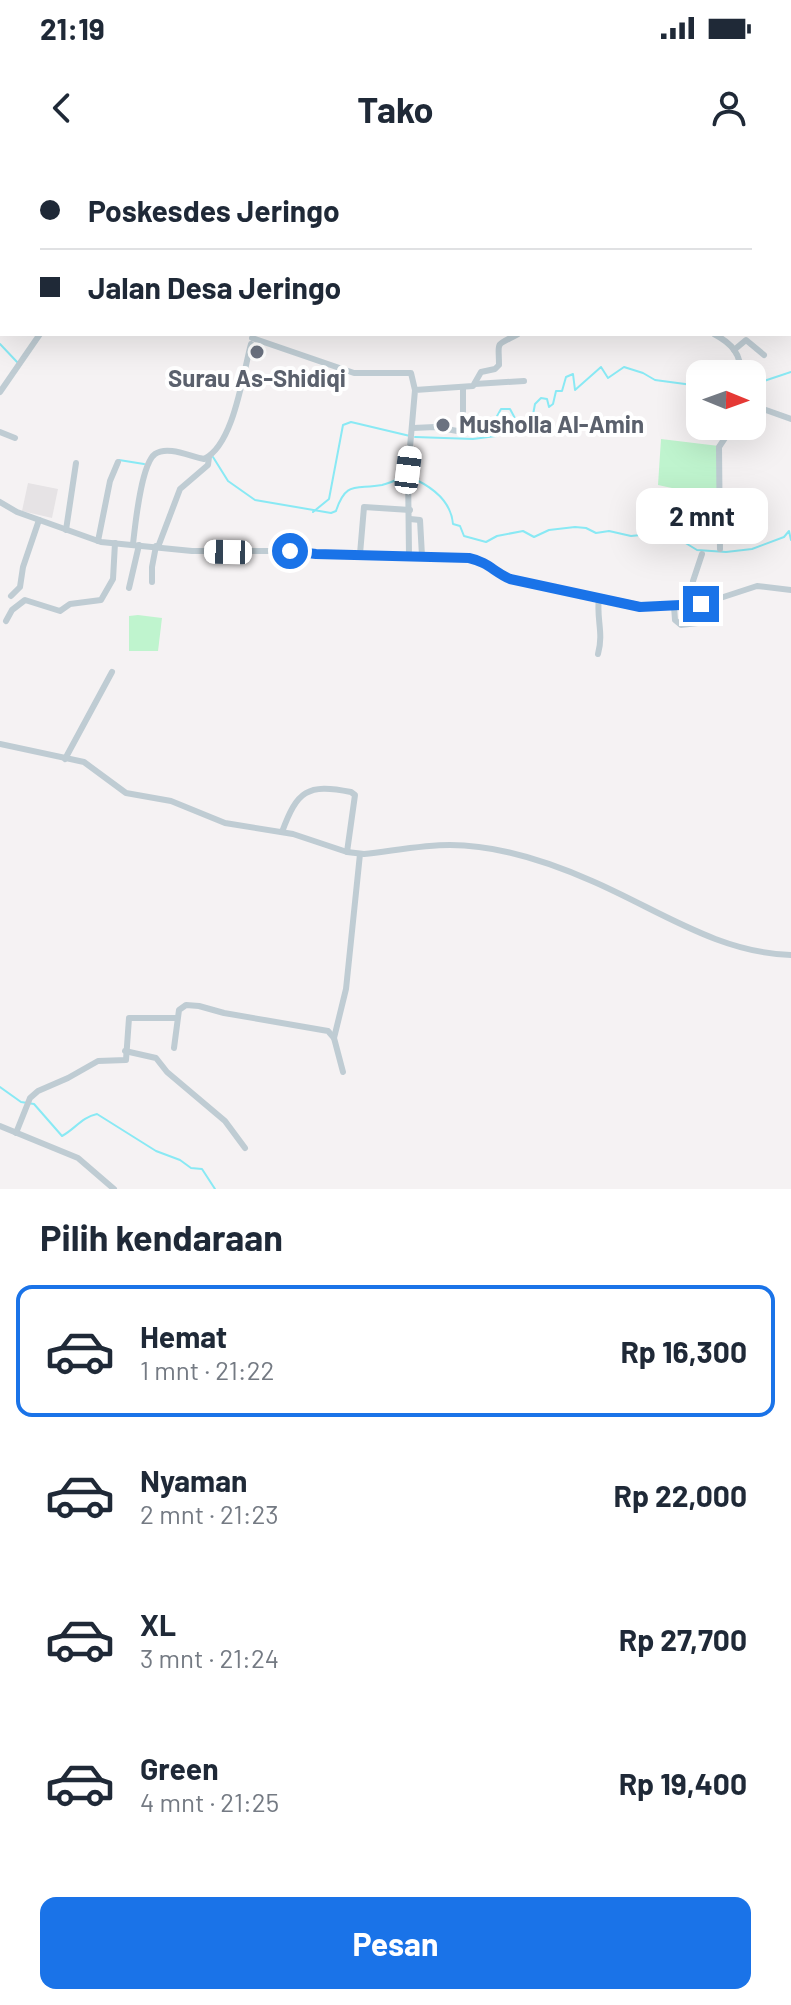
<!DOCTYPE html>
<html lang="id">
<head>
<meta charset="utf-8">
<style>
	:root { --surface:#fff; --page:#f6f6f7; --text:#1f2937; --muted:#747a83; --line:#e0e1e3; --accent:#1a73e8 }
	body { margin:0; font-family:Barlow,sans-serif; background:var(--page); color:var(--text); height:100vh; display:flex; flex-direction:column; font-size:30px; white-space:nowrap }
	* { box-sizing:border-box; margin:0 }
	p { font-size:26px; color:var(--muted) }
	.icon { flex:none; width:44px; height:44px; fill:none; stroke:currentColor; stroke-width:2; stroke-linecap:round; stroke-linejoin:round }
	.map { position:relative; height:1029px; overflow:hidden }
	.side { display:flex; flex-direction:column; background:var(--surface); flex:1 }
	.side>* { flex:none }
	.banner { position:absolute; left:0px; top:0px; width:792px; height:176px; box-shadow:0 8px 32px #0002; display:grid; align-content:center; height:176px; padding:0 40px; background:var(--surface) }
	.needle { width:52px; rotate:91deg }
	.buttons { position:absolute; left:686px; top:200px; display:grid; gap:16px }
	.buttons a { display:grid; place-items:center; width:80px; height:80px; border-radius:16px; background:var(--surface); box-shadow:0 8px 32px #0002; font-size:40px }
	.end { position:absolute; width:36px; height:36px; margin:-18px; border:10px solid #1a73e8; background:#fff; box-shadow:0 0 0 4px #fff }
	.from { border-radius:50% }
	.bubble { position:absolute; height:56px; border-radius:16px; background:var(--surface); box-shadow:0 8px 32px #0002; font-size:26px; font-weight:700; line-height:56px; text-align:center }
	.car { position:absolute; width:24px; height:48px; margin:-24px -12px; border-radius:10px; box-shadow:0 0 6px 2px #0007; background:linear-gradient(#fff 24%,#345 0 40%,#fff 0 76%,#345 0 86%,#fff 0) }
	.banner b { display:flex; align-items:center; gap:28px; height:76px; font-size:30px }
	.banner b+b { border-top:2px solid var(--line) }
	.banner i { width:20px; height:20px; background:var(--text) }
	ul { padding:0; list-style:none }
	li { display:flex; align-items:center; gap:24px; height:132px; margin:0 16px 12px; padding:0 24px; border:4px solid transparent; border-radius:16px }
	li div { flex:1 }
	li b { display:block; font-size:30px }
	li em { font-style:normal; font-weight:700 }
	li.current { border-color:var(--accent) }
	li>.icon { width:72px; height:72px; stroke-width:1.5 }
	h2 { padding:0 40px; font-size:36px; line-height:96px }
	.cta { display:flex; gap:16px; margin-top:auto; padding:16px 40px }
	.cta a { flex:1; height:92px; border-radius:16px; background:var(--accent); color:#fff; font-size:32px; font-weight:700; line-height:92px; text-align:center }
	.status { display:flex; justify-content:space-between; align-items:center; height:56px; padding:0 40px; background:var(--surface); direction:ltr }
	.status svg { height:22px; fill:currentColor }
	header { display:flex; justify-content:space-between; align-items:center; height:104px; padding:0 40px; background:var(--surface); font-size:36px; font-weight:700 }
	.map>svg:first-child { display:block }
</style>
</head>
<body>
<div class="status"><b>21:19</b><svg viewBox="0 0 49 12"><path d="M0 12V9h3v3zM5 12V6h3v6zM10 12V3h3v9zM15 12V0h3v12zM26 1h20v11H26zM47 4h2v5h-2z"/></svg></div>
<header><svg class="icon" aria-label="back" viewBox="0 0 24 24"><path d="M15 5l-7 7 7 7"/></svg>Tako<svg class="icon" aria-label="person" viewBox="0 0 24 24"><circle cx="12" cy="8" r="4"/><path d="M4 21q1-7 8-7t8 7"/></svg></header>
<div class="map">
<svg width="791" height="1029" viewBox="0 0 791 1029">
	<rect width="100%" height="100%" fill="#f5f2f3"/>
	<path fill="#e6e3e5" d="M28,323l30,6 -6,29 -30,-7z"/>
	<g fill="#bff4ce">
		<path d="M661,279l58,7 -1,44h-25l-3,2 -32,-7z"/>
		<path d="M138,455l24,3 -4,33h-29v-35z"/>
	</g>
	<g fill="none" stroke-linecap="round" stroke-linejoin="round">
		<g stroke="#89e9f4" stroke-width="2">
			<path d="M0,184l18,19"/>
			<path d="M752,225l39,-13"/>
			<path d="M415,277l58,2 23,-3v-18l5,-9h9l7,13 15,-2 3,-16 6,-6 6,1 2,8 4,-3 3,-13h6l4,-14 7,-3 2,16 26,-23 7,11 16,-11 19,6 12,7 45,6"/>
			<path d="M213,297l15,24 27,19 76,13 5,-2c10,-31 20,-21 46,-26 8,-2 17,-6 24,-9"/>
			<path d="M119,300l25,4"/>
			<path d="M410,317c21,9 41,23 43,47l7,2 4,10 22,6 11,-6 26,-5 11,6 15,-7 26,-3 11,1 10,5 13,-2 22,5 30,-3 18,6 18,11 29,2 26,-3 32,-12 5,-6 2,9"/>
			<path d="M313,352l16,-13 14,-74 8,-3 59,14"/>
			<path d="M0,927l21,15 13,2 28,32c13,-7 20,-19 35,-22l59,37 24,9 11,8 11,1 13,20"/>
		</g>
		<g stroke="#bfccd3" stroke-width="6">
			<path d="M764,0l6,2"/>
			<path d="M790,12l1,1"/>
			<path d="M0,100h2"/>
			<path d="M714,174c17,9 28,20 26,40"/>
			<path d="M252,178l102,35h57l4,17"/>
			<path d="M734,190l12,-10 18,15"/>
			<path d="M475,224l49,-3"/>
			<path d="M0,232l40,-58"/>
			<path d="M752,245l39,14"/>
			<path d="M413,268l22,-1 28,5v-44"/>
			<path d="M0,272l15,6"/>
			<path d="M0,342l17,10 84,30 91,9h98l26,3 153,4c18,4 26,14 41,21l139,28 56,-4 52,-17 34,4"/>
			<path d="M410,359l10,1 2,36"/>
			<path d="M66,370l10,-67"/>
			<path d="M98,381l12,-60 8,-19"/>
			<path d="M133,384c2,-17 8,-80 22,-90 13,-9 36,3 49,5 30,-14 39,-86 47,-115"/>
			<path d="M158,387l22,-58 28,-24 1,-8"/>
			<path d="M720,389l-1,-102 14,-21"/>
			<path d="M360,394l4,-47 46,3"/>
			<path d="M409,395l-1,-85 7,-80 58,-4 8,-14 14,-3 4,-4c0,-25 -5,-18 19,-31"/>
			<path d="M152,422v-15l4,-21"/>
			<path d="M129,428l10,-43"/>
			<path d="M11,436l9,-9 3,-20 16,-47"/>
			<path d="M691,445l2,-24 9,-27"/>
			<path d="M674,446l1,14 6,5 25,-3 2,-7 -3,-12"/>
			<path d="M6,461l6,-11 13,-10 35,11 10,-7 31,-4 12,-21 2,-36"/>
			<path d="M598,494c6,-22 -2,-35 1,-57"/>
			<path d="M0,584l84,18 42,31 45,8 54,22 68,11 54,18 17,2c28,-3 58,-9 86,-9 47,0 99,17 142,36 65,28 126,72 199,74"/>
			<path d="M65,599l47,-87"/>
			<path d="M282,672c15,-41 25,-49 69,-40l4,3 -8,57"/>
			<path d="M334,878l12,-49 14,-135"/>
			<path d="M174,888l5,-38 7,-5 13,1 25,7 104,18 6,7 9,34"/>
			<path d="M125,891l31,7 11,14 58,49 20,27"/>
			<path d="M0,966l78,32 36,31"/>
			<path d="M16,973l14,-35 8,-7 30,-13 30,-17 28,-1 3,-42h48"/>
		</g>
	</g>
	<g fill="none" stroke-linecap="round" stroke-linejoin="round">
		<path stroke="#1a73e8" stroke-width="10" d="M290,391l26,3 153,4c19,4 25,14 41,21l130,28 61,-3"/>
	</g>
	<g fill="#6b7280" stroke="#fff" stroke-width="3">
		<circle cx="257" cy="192" r="8"/>
		<circle cx="443" cy="265" r="8"/>
	</g>
	<g text-anchor="middle" stroke-width="8" stroke-linejoin="round" paint-order="stroke">
		<g font-size="24" font-weight="bold" fill="#5b616d" stroke="#fff">
			<text x="257" y="227">Surau As-Shidiqi</text>
			<text x="459" y="273" text-anchor="start">Musholla Al-Amin</text>
		</g>
	</g>
</svg>
<div class="buttons">
<a><svg class="needle" viewBox="-14 -14 28 28"><path d="M0-13l5 13h-10z" fill="#e53935"/><path d="M0 13l5-13h-10z" fill="#747a83"/></svg></a>
</div>
<i class="end from" style="left:290px;top:391px"></i>
<i class="end" style="left:701px;top:444px"></i>
<div class="bubble" style="left:636px;top:328px;width:132px">2 mnt</div>
<i class="car" style="left:408px;top:310px;rotate:7deg"></i>
<i class="car" style="left:228px;top:392px;rotate:271deg"></i>
<div class="banner">
<b><i class="from"></i>Poskesdes Jeringo</b>
<b><i></i>Jalan Desa Jeringo</b>
</div>
</div>
<section class="side">
<h2>Pilih kendaraan</h2>
<ul>
<li class="current"><svg class="icon" aria-label="car" viewBox="0 0 24 24"><path d="M5 17H2v-5l4-1 3-4h7l3 4 3 1v5h-3M9 17h6M6 11h13"/><circle cx="7" cy="17" r="2"/><circle cx="17" cy="17" r="2"/></svg><div><b>Hemat</b><p>1 mnt · 21:22</p></div><em>Rp 16,300</em></li>
<li><svg class="icon" aria-label="car" viewBox="0 0 24 24"><path d="M5 17H2v-5l4-1 3-4h7l3 4 3 1v5h-3M9 17h6M6 11h13"/><circle cx="7" cy="17" r="2"/><circle cx="17" cy="17" r="2"/></svg><div><b>Nyaman</b><p>2 mnt · 21:23</p></div><em>Rp 22,000</em></li>
<li><svg class="icon" aria-label="car" viewBox="0 0 24 24"><path d="M5 17H2v-5l4-1 3-4h7l3 4 3 1v5h-3M9 17h6M6 11h13"/><circle cx="7" cy="17" r="2"/><circle cx="17" cy="17" r="2"/></svg><div><b>XL</b><p>3 mnt · 21:24</p></div><em>Rp 27,700</em></li>
<li><svg class="icon" aria-label="car" viewBox="0 0 24 24"><path d="M5 17H2v-5l4-1 3-4h7l3 4 3 1v5h-3M9 17h6M6 11h13"/><circle cx="7" cy="17" r="2"/><circle cx="17" cy="17" r="2"/></svg><div><b>Green</b><p>4 mnt · 21:25</p></div><em>Rp 19,400</em></li>
</ul>
<div class="cta"><a>Pesan</a></div>
</section>
</body>
</html>
